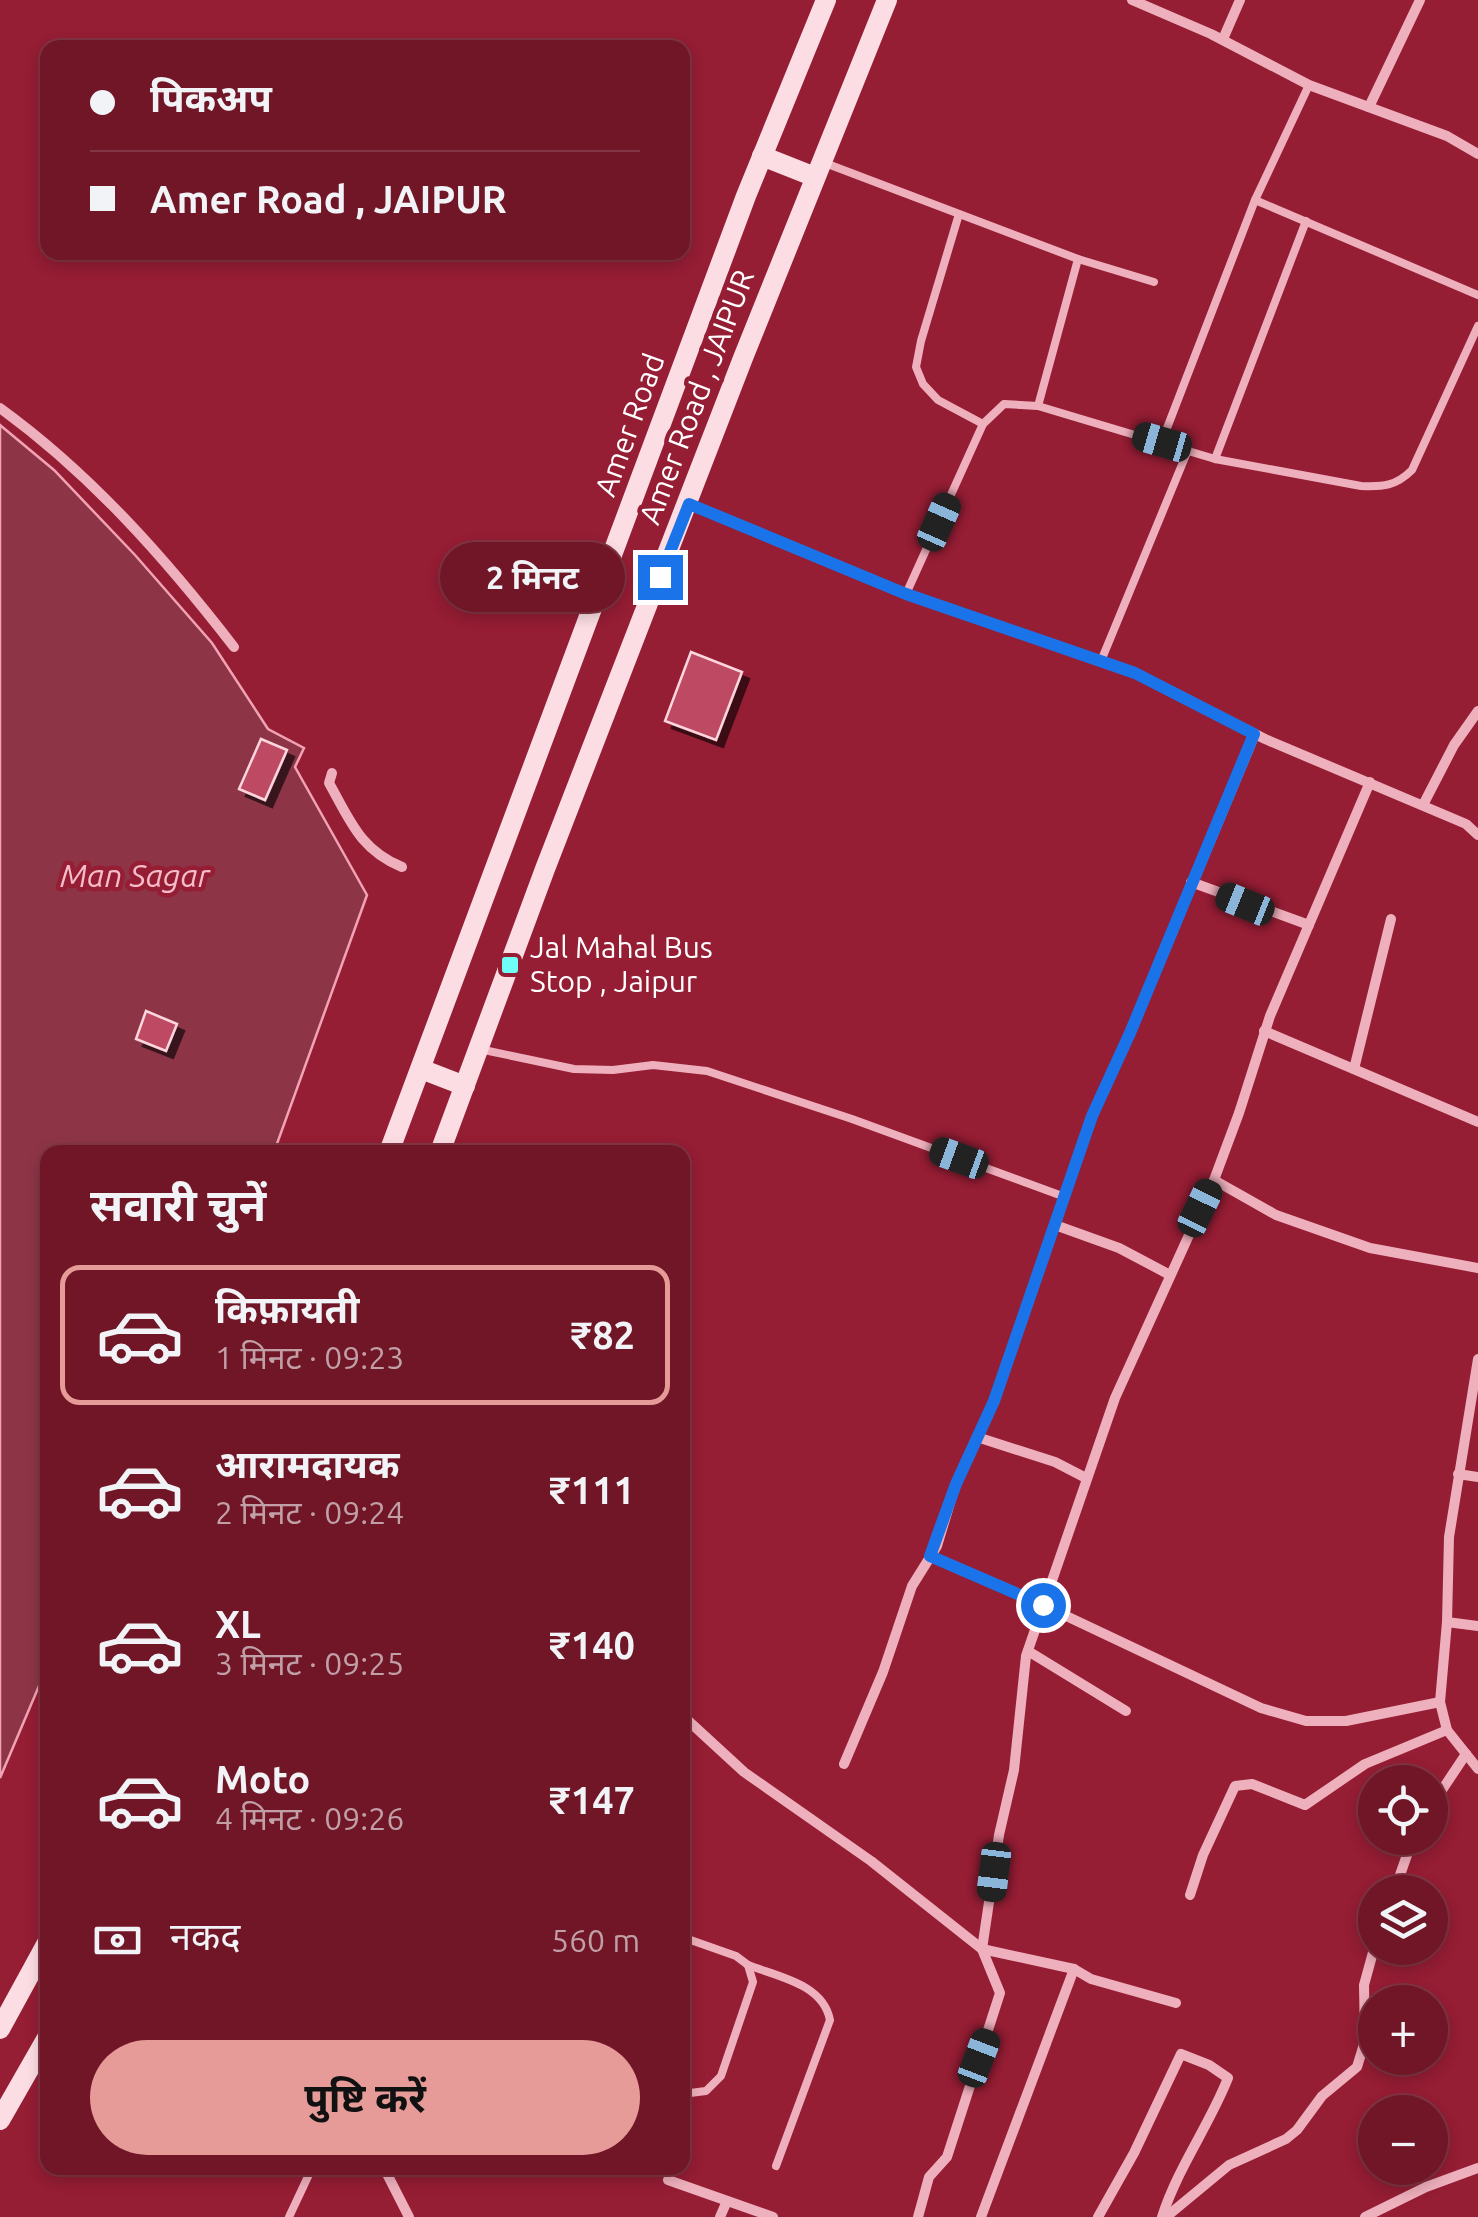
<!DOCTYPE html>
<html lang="hi">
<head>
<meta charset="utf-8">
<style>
	:root { --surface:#701627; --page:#782333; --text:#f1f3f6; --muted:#c09fa7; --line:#823544; --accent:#e69b98 }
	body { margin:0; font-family:Ubuntu,"Noto Sans Devanagari",sans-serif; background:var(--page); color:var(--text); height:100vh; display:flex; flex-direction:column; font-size:38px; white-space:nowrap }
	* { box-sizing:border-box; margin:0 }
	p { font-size:32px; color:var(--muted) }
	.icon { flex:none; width:55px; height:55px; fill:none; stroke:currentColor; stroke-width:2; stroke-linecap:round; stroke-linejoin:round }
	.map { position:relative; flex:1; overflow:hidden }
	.drawer { position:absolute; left:40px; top:1145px; width:650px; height:1030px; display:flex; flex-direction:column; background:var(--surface); border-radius:20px; box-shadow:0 5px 15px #0003,0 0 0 2px var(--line) }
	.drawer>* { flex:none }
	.banner { position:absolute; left:40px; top:40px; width:650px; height:220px; border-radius:20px; box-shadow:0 5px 15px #0003,0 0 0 2px var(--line); display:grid; align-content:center; height:220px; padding:0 50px; background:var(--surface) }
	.fabs { position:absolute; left:1358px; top:1765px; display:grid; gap:20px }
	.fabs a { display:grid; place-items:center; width:90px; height:90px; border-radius:50%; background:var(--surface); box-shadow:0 5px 15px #0003,0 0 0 2px var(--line); font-size:50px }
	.end { position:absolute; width:45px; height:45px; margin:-22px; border:12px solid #1a73e8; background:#fff; box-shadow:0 0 0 5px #fff }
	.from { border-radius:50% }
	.bubble { position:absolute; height:70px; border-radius:35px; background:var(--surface); box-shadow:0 5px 15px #0003,0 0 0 2px var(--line); font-size:32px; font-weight:700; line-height:70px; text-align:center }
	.car { position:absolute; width:30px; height:60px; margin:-30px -15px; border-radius:12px; box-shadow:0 0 8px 2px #0007; background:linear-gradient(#222 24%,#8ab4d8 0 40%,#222 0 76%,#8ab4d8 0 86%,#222 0) }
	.banner b { display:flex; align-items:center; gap:35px; height:95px; font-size:38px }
	.banner b+b { border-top:2px solid var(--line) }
	.banner i { width:25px; height:25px; background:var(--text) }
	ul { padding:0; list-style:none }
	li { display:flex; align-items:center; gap:30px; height:140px; margin:0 20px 15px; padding:0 30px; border:5px solid transparent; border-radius:20px }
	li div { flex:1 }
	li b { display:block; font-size:38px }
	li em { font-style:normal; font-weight:700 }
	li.current { border-color:var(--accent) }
	li>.icon { width:90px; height:90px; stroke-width:1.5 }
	h2 { padding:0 50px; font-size:45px; line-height:120px }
	.pay { display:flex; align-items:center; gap:25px; height:110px; padding:0 50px; font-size:38px }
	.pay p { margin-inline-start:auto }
	.button { display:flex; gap:20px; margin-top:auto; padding:20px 50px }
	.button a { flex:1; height:115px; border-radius:60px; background:var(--accent); color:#111; font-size:40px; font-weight:700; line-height:115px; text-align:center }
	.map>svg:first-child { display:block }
</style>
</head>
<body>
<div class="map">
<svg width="1478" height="2217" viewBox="0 0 1478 2217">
	<defs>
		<filter id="shadow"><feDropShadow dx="7" dy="7" stdDeviation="0" flood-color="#0009"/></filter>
	</defs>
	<rect width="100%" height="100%" fill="#951d34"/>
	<path fill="#8d3547" stroke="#f1a3b5" stroke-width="2.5" d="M0,425l54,45 81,85 77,88 56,86 36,19 -9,19 72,128 -93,257h-226l-1,515 -47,111z"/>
	<g fill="#be4a62" stroke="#fbd6de" stroke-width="2.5" filter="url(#shadow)">
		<path d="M691,652l51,20 -26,68 -51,-19z"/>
		<path d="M261,739l26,11 -22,50 -26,-11z"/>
		<path d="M146,1011l31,13 -11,27 -30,-12z"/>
	</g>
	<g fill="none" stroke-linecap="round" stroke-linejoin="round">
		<g stroke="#efb0bd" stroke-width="8">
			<path d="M825,163l253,96 76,23"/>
			<path d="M1255,200l223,95"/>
			<path d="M959,214l-38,127 -5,26 7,17 15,16 45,24"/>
			<path d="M1078,259l-40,147 177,53 146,27c22,1 35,0 51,-16l66,-144"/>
			<path d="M1162,441l93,-241 54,-115"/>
			<path d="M1215,459l91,-238"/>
			<path d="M906,594l77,-170 21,-20 34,2"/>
			<path d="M1101,661l87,-211"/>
			<path d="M479,1049l95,20 39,1 40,-5 54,6 145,48 213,78"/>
			<path d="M682,1937l54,19 12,9 5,17 -32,94 -15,15 -24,3"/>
			<path d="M748,1965c31,12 75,19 82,55l-54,146"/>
			<path d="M289,2217l23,-49"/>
		</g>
		<g stroke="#efb0bd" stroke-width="10">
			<path d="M1132,0l79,34 98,51 138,51 31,18"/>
			<path d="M1223,39l17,-39"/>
			<path d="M1369,107l51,-107"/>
			<path d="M0,408c91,66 166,151 234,239"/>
			<path d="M689,504l217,90 229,79 130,66 201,85 12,11"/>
			<path d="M332,773l-3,10c21,37 31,67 73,84"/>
			<path d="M1423,805l31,-60 24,-34"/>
			<path d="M1191,882l118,43"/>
			<path d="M1264,1031l214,91"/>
			<path d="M1354,1069l37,-150"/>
			<path d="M1214,1180l62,35 94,33 108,20"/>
			<path d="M1055,1225l64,23 51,27"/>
			<path d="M1478,1359l-29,178 -2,85 -7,80 7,28 31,39"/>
			<path d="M977,1437l78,25 31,16"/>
			<path d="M1458,1474l20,3"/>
			<path d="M931,1556l112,49 218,103 45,13h40l94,-19"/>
			<path d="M1447,1622l31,4"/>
			<path d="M1028,1651l98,60"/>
			<path d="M682,1715l62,57 127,89 111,88 92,20 17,10 85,24"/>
			<path d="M844,1764l39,-92 29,-86 25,-40 19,-63 38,-82 98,-285 38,-83 125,-299"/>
			<path d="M1430,1808l36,-54"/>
			<path d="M1394,1892l19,-54"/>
			<path d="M1190,1895l13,-40 32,-69 17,-2 53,21 60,-41 82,-34"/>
			<path d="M384,2168l25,49"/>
			<path d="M668,2180l105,37"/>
			<path d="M720,2217l7,-16"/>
			<path d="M918,2217l11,-40 18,-20 53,-164 -18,-44 17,-114 15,-65 12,-114 89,-258 99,-218 25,-67 31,-97 100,-234"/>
			<path d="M981,2217l93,-248"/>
			<path d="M1098,2217l36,-64 47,-99 28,11 19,13c-19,48 -50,89 -66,139"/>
			<path d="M1166,2217l63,-52 57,-26 11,-9 25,-34 35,-29 8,-26 -1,-56 11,-40"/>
			<path d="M1365,2217l61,-30 52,-19"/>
		</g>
		<g stroke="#fbdde3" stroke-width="20">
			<path d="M762,156l53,21"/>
			<path d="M421,1069l44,17"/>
			<path d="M389,1152l357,-956 80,-196"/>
			<path d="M440,1152l105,-283 198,-511 144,-358"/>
			<path d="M0,2029l48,-88"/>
			<path d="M0,2120l48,-84"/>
		</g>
	</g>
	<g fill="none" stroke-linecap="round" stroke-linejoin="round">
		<path stroke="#1a73e8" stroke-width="12" d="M660,577l29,-73 217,90 229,79 119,61 -124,299 -38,83 -98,285 -38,83 -26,72 113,49"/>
	</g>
	<rect fill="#6efff7" stroke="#951d34" stroke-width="4" x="500" y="955" width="20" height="20" rx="5"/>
	<g text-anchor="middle" stroke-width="9" stroke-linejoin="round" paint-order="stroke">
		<g font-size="30" fill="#fff" stroke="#951d34">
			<text transform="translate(697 397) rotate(-69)" y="10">Amer Road , JAIPUR</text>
			<text transform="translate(630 425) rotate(-70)" y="10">Amer Road</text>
		</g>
		<g font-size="30" fill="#fff" stroke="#951d34" text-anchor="start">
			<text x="530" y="958">Jal Mahal Bus<tspan x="530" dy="34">Stop , Jaipur</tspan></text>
		</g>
		<g font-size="32" font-style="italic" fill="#f6bcc9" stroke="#951d34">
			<text x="135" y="887">Man Sagar</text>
		</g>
	</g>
</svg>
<div class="fabs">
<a><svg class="icon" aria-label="locate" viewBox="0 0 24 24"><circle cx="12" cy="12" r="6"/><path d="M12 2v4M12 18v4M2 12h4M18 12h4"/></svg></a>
<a><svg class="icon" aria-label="layers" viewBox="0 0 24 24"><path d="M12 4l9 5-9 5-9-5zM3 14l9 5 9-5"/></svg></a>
<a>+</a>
<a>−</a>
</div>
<i class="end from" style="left:1043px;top:1605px"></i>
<i class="end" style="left:660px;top:577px"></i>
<div class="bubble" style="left:440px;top:542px;width:185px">2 मिनट</div>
<i class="car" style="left:1162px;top:442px;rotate:286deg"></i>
<i class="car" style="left:939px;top:522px;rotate:24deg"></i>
<i class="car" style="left:1245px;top:904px;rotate:292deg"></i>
<i class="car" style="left:959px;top:1158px;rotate:290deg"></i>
<i class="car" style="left:1200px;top:1208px;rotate:26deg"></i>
<i class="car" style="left:994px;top:1872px;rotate:187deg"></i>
<i class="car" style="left:979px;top:2058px;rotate:21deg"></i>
<div class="banner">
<b><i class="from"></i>पिकअप</b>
<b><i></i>Amer Road , JAIPUR</b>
</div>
<section class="drawer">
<h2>सवारी चुनें</h2>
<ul>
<li class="current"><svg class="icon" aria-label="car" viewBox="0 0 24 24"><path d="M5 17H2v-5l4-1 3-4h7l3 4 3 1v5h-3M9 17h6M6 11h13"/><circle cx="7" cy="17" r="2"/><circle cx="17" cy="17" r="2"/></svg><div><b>किफ़ायती</b><p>1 मिनट · 09:23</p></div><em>₹82</em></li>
<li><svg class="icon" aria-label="car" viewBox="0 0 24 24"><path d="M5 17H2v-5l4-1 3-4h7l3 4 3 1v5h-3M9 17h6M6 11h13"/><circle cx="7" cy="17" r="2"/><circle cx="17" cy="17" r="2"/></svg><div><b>आरामदायक</b><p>2 मिनट · 09:24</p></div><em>₹111</em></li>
<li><svg class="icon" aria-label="car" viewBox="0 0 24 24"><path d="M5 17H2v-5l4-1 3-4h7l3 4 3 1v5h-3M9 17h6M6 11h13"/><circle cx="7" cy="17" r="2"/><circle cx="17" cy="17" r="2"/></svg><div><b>XL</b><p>3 मिनट · 09:25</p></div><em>₹140</em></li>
<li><svg class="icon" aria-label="car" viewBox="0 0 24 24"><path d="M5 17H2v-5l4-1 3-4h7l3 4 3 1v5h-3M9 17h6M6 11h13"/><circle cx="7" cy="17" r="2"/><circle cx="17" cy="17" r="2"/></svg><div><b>Moto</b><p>4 मिनट · 09:26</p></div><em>₹147</em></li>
</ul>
<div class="pay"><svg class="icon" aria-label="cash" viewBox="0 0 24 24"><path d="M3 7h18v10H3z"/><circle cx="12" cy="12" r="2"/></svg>नकद<p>560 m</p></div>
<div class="button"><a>पुष्टि करें</a></div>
</section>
</div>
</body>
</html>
